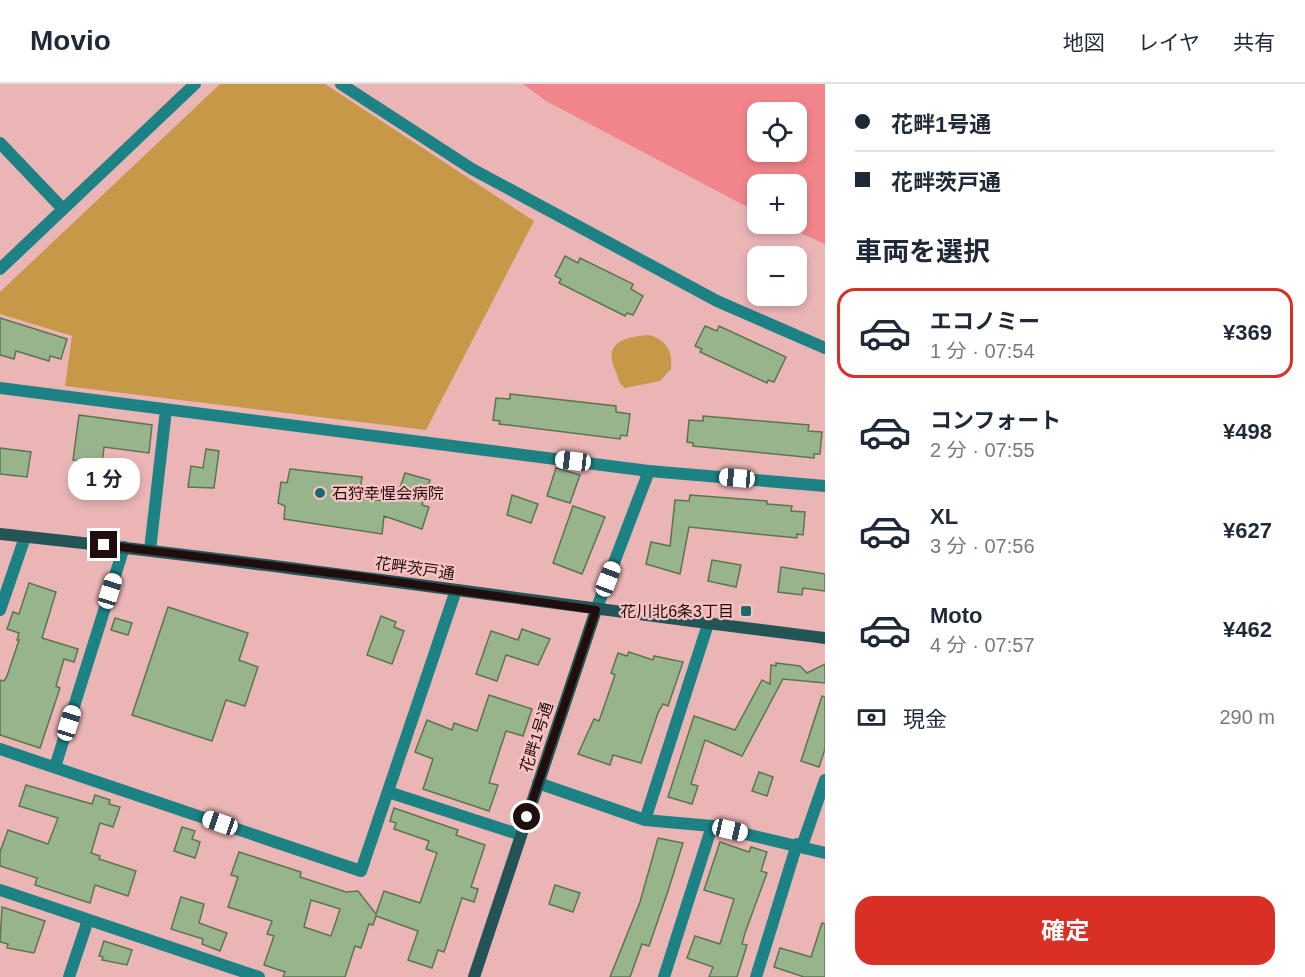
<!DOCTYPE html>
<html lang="ja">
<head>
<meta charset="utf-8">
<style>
	:root { --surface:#fff; --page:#f6f6f7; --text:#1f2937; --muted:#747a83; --line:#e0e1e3; --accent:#d93025 }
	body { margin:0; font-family:Arial,"Noto Sans JP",sans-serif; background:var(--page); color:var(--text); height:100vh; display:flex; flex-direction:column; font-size:22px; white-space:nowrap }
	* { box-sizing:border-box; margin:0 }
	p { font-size:20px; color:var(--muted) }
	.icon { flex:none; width:33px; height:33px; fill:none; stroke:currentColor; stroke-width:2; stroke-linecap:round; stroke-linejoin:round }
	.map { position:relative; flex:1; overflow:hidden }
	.side { display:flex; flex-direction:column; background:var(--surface); width:480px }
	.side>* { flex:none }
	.hud { display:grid; align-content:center; height:132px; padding:0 30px; background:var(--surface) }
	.buttons { position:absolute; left:747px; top:18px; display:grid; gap:12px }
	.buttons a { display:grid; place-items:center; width:60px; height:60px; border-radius:12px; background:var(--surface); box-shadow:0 3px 9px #0003; font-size:30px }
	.end { position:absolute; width:27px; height:27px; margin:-14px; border:8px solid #200e0f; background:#fff; box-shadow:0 0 0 3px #fff }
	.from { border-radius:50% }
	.bubble { position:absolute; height:42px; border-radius:18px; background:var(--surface); box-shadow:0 3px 9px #0003; font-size:20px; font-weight:700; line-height:42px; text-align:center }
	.car { position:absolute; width:18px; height:36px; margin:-18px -9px; border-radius:8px; box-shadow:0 0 4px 2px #0007; background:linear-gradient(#fff 24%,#345 0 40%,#fff 0 76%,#345 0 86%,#fff 0) }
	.hud b { display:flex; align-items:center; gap:21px; height:57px; font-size:22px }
	.hud b+b { border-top:2px solid var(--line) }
	.hud i { width:15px; height:15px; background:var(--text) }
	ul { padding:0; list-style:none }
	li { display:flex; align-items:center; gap:18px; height:90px; margin:0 12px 9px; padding:0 18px; border:3px solid transparent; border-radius:18px }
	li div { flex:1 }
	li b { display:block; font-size:22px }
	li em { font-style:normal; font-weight:700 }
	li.current { border-color:var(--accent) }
	li>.icon { width:54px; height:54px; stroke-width:1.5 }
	h2 { padding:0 30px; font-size:27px; line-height:72px }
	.pay { display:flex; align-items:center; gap:15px; height:66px; padding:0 30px; font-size:22px }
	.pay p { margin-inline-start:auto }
	.button { display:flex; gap:12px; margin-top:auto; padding:12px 30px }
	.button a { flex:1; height:69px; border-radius:18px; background:var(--accent); color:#fff; font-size:24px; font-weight:700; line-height:69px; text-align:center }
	header { display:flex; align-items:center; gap:36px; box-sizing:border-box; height:84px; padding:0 30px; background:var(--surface); border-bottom:2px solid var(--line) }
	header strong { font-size:28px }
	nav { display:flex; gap:33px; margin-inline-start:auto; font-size:21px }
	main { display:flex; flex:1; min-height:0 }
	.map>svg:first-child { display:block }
</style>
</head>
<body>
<header>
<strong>Movio</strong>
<nav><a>地図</a><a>レイヤ</a><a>共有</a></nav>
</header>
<main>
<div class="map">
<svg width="825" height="893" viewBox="0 0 825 893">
	<rect width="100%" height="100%" fill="#ebb5b6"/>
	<g fill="#c89849">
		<path d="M220,0h105l209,137 -108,209 -361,-44 7,-50 -72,-22v-22z"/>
		<path d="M648,251c18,4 25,16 23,34l-11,12 -35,7c-7,-5 -6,-9 -9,-16 -14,-29 7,-35 32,-37z"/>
	</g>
	<path fill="#f2858b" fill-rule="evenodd" d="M523,0h302v160l-45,-20h16v-40h-38l-1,28 -211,-111zM758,28h38v40h-38z"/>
	<g fill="#98b48d" stroke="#5b7551" stroke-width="1.5" fill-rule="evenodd">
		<path d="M565,172l13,7 2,-5 53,26 -2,5 12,7 -10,19 -6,-2 -2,3 -66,-33 2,-4 -6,-3z"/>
		<path d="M0,234l67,21 -6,20 -11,-3 -1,5 -33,-10 -2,8 -14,-4z"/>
		<path d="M705,242l12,5 2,-5 67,31 -12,25 -6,-2 -1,3 -67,-31 2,-3 -7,-3z"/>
		<path d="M510,310l106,12v6l14,2 -3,22 -6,-1 -1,4 -121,-15 1,-3 -7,-1 3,-22 14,1z"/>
		<path d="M79,331l73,10 -3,28 -45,-6 -2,17 -29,-4z"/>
		<path d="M703,332l106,9 -1,6 14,1 -2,22h-6v4l-121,-12v-3l-6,-1 2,-22 14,1z"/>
		<path d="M0,364l31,4 -4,25 -27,-3z"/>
		<path d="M206,365l13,2 -5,37 -26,-1 3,-21 12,2z"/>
		<path d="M556,384l24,7 -10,28 -23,-7z"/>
		<path d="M290,385l72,8 -3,21 36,4 10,-29 25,7 -8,25 7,2 -7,22 -38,-13 -2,18 -98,-15 1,-13 -7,-3 3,-21 6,1z"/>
		<path d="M512,411l26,9 -7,19 -24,-8z"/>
		<path d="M690,411l77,6v3l25,2 -1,5 14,1 -2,23 -6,-1v4l-108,-11 -9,47 -34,-10 5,-22 19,4 5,-46 14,1z"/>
		<path d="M573,422l32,11 -23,57 -29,-11z"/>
		<path d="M712,476l29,5 -5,22 -28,-6z"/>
		<path d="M781,483l44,7v17l-22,-3 -1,7 -24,-3z"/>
		<path d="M29,499l27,9 -14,46 36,11 -4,13 -10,-3 -8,27 4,2 -20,60 -40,-13v-55l4,1 3,-5 12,-36h-2l2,-7 -12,-4 6,-17 6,2z"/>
		<path d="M168,523l80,26 -9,27 19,7 -13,39 -19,-6 -14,41 -80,-26z"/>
		<path d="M381,532l15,6 -2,5 10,4 -12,33 -25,-9z"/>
		<path d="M115,534l17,5 -4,12 -17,-5z"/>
		<path d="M522,545l28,10 -12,26 -32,-10 -9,26 -21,-7 15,-43 27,9z"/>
		<path d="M629,568l24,8 1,-4 29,6 -15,44 -5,-2 -5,9 -17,50 -28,-8 -3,10 -32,-11 16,-35 5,2 16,-46 -4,-2 7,-20 9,3z"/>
		<path d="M776,579l24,3 7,7 18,-9v19l-42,-4 -41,77 -37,-16 -14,44 7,2 -6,18 -24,-7 26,-81 41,14 27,-50 8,4 1,-19 5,1z"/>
		<path d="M489,611l43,14 -9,27 -17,-5 -17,52 9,2 -9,26 -66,-22 10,-30 -18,-7 12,-32 25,10 2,-7 23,8z"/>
		<path d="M822,612l3,1v52l-6,18 -18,-6z"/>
		<path d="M759,688l14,5 -6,19 -15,-5z"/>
		<path d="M26,701l66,19 3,-9 15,5 -1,4 11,3 -7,20 -13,-4 -9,30 9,3 -1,3 37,12 -8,25 -33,-11 -5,18 -55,-18 2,-7 -37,-12v-14l8,-22 40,14 10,-26 -39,-12z"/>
		<path d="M394,724l64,22 -2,5 29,10 -14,42 7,2 -4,13 -12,-4 -18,54 -6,-2 -6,18 -24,-8 10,-29 -42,-15 -3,9 -4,-1 -8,24 -6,-2 -10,31h-62l2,-5 -21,-7 10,-29 -7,-2 5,-13 -44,-14 10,-30 -7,-2 8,-23 62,20 -1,5 46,15 12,-1 18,23 8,-23 36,12 17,-50 -11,-4 3,-8 -35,-12 2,-6 -6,-2zM311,816l29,9 -9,27 -27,-9z"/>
		<path d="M182,743l13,4 -3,8 8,3 -5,16 -21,-7z"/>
		<path d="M658,754l25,5 -15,48 -19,55 -7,-2 -12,33h-20l30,-75z"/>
		<path d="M720,758l29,10 2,-5 16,5 -6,19 6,2 -22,60 -3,11 5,1 -10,32h-28l4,-10 -26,-9 8,-22 25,8 14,-45 -30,-9z"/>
		<path d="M555,801l25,8 -7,19 -24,-8z"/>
		<path d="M181,813l23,7 -5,19 28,10 -7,18 -18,-7 1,-5 -32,-10z"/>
		<path d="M2,823l43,14 -11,32 -27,-5 1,-4 -8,-2z"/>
		<path d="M822,839l3,1v53h-21l-30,-10 6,-19 31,9z"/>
		<path d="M104,857l28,9 -5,15 -25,-5 1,-3 -4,-1z"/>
	</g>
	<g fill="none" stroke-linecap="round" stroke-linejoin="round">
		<g stroke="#1d8284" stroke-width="12">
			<path d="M341,0l131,85 245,132 108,47"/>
			<path d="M0,59l63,66"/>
			<path d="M0,185l195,-185"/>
			<path d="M0,304l649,83 176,15"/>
			<path d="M150,466l16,-140"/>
			<path d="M0,526l25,-73"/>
			<path d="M596,526l53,-139"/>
			<path d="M0,665l361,122 95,-281"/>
			<path d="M55,683l69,-220"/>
			<path d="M538,699l107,37 67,6 113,27"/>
			<path d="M388,708l133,43"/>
			<path d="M645,736l63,-196"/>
			<path d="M802,762l23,-66"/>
			<path d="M0,806l259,87"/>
			<path d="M69,893l19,-57"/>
			<path d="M664,893l48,-151"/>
			<path d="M756,893l41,-133"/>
		</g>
		<g stroke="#245556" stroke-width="12">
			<path d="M0,450c276,29 550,70 825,104"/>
			<path d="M474,893l122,-367"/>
		</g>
	</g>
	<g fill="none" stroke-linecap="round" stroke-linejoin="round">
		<path stroke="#200e0f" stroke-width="8" d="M104,461l251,31 241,34 -69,207"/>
	</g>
	<g fill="#1d6a6c" stroke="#f9c2c3" stroke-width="2">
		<circle cx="320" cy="409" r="6"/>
		<rect x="740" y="521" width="12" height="12" rx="3"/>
	</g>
	<g text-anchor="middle" stroke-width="4.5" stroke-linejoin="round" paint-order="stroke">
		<g font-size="16" fill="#200e0f" stroke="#f9c2c3" text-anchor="start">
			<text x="332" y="415">石狩幸惺会病院</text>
			<text x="734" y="533" text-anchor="end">花川北6条3丁目</text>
		</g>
		<g font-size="16" fill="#200e0f" stroke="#f9c2c3">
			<text transform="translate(415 484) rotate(8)" y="6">花畔茨戸通</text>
			<text transform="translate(536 653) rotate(-72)" y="6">花畔1号通</text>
		</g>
	</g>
</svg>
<div class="buttons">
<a><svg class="icon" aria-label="locate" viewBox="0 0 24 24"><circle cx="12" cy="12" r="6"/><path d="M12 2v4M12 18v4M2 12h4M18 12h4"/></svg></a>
<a>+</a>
<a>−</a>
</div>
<i class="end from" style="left:527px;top:733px"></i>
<i class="end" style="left:104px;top:461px"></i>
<div class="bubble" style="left:68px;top:374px;width:72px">1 分</div>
<i class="car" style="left:573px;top:377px;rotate:277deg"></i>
<i class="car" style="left:737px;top:394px;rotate:275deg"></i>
<i class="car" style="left:608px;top:495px;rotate:21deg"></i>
<i class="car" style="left:110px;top:507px;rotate:17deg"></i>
<i class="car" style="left:69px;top:639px;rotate:17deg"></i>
<i class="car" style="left:220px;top:739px;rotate:289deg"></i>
<i class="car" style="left:730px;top:746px;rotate:103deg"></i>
</div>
<section class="side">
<div class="hud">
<b><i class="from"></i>花畔1号通</b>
<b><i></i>花畔茨戸通</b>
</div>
<h2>車両を選択</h2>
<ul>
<li class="current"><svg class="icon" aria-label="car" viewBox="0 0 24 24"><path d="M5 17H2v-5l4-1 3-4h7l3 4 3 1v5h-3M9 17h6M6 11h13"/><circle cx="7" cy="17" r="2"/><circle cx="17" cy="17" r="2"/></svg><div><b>エコノミー</b><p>1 分 · 07:54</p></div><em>¥369</em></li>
<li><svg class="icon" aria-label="car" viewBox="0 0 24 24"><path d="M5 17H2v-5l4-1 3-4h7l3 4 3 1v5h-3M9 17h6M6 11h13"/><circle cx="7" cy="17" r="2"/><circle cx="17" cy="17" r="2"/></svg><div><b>コンフォート</b><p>2 分 · 07:55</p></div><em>¥498</em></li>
<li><svg class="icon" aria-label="car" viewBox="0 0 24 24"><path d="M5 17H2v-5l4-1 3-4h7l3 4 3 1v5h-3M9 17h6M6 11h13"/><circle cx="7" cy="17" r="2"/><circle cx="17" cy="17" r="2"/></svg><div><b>XL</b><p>3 分 · 07:56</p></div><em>¥627</em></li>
<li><svg class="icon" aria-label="car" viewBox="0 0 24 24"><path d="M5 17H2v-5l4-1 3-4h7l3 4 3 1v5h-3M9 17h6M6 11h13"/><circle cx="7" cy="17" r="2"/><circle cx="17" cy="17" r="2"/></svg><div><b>Moto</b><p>4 分 · 07:57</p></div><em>¥462</em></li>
</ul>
<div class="pay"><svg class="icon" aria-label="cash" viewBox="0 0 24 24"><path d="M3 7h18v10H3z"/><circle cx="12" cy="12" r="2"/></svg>現金<p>290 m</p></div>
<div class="button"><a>確定</a></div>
</section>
</main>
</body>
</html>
